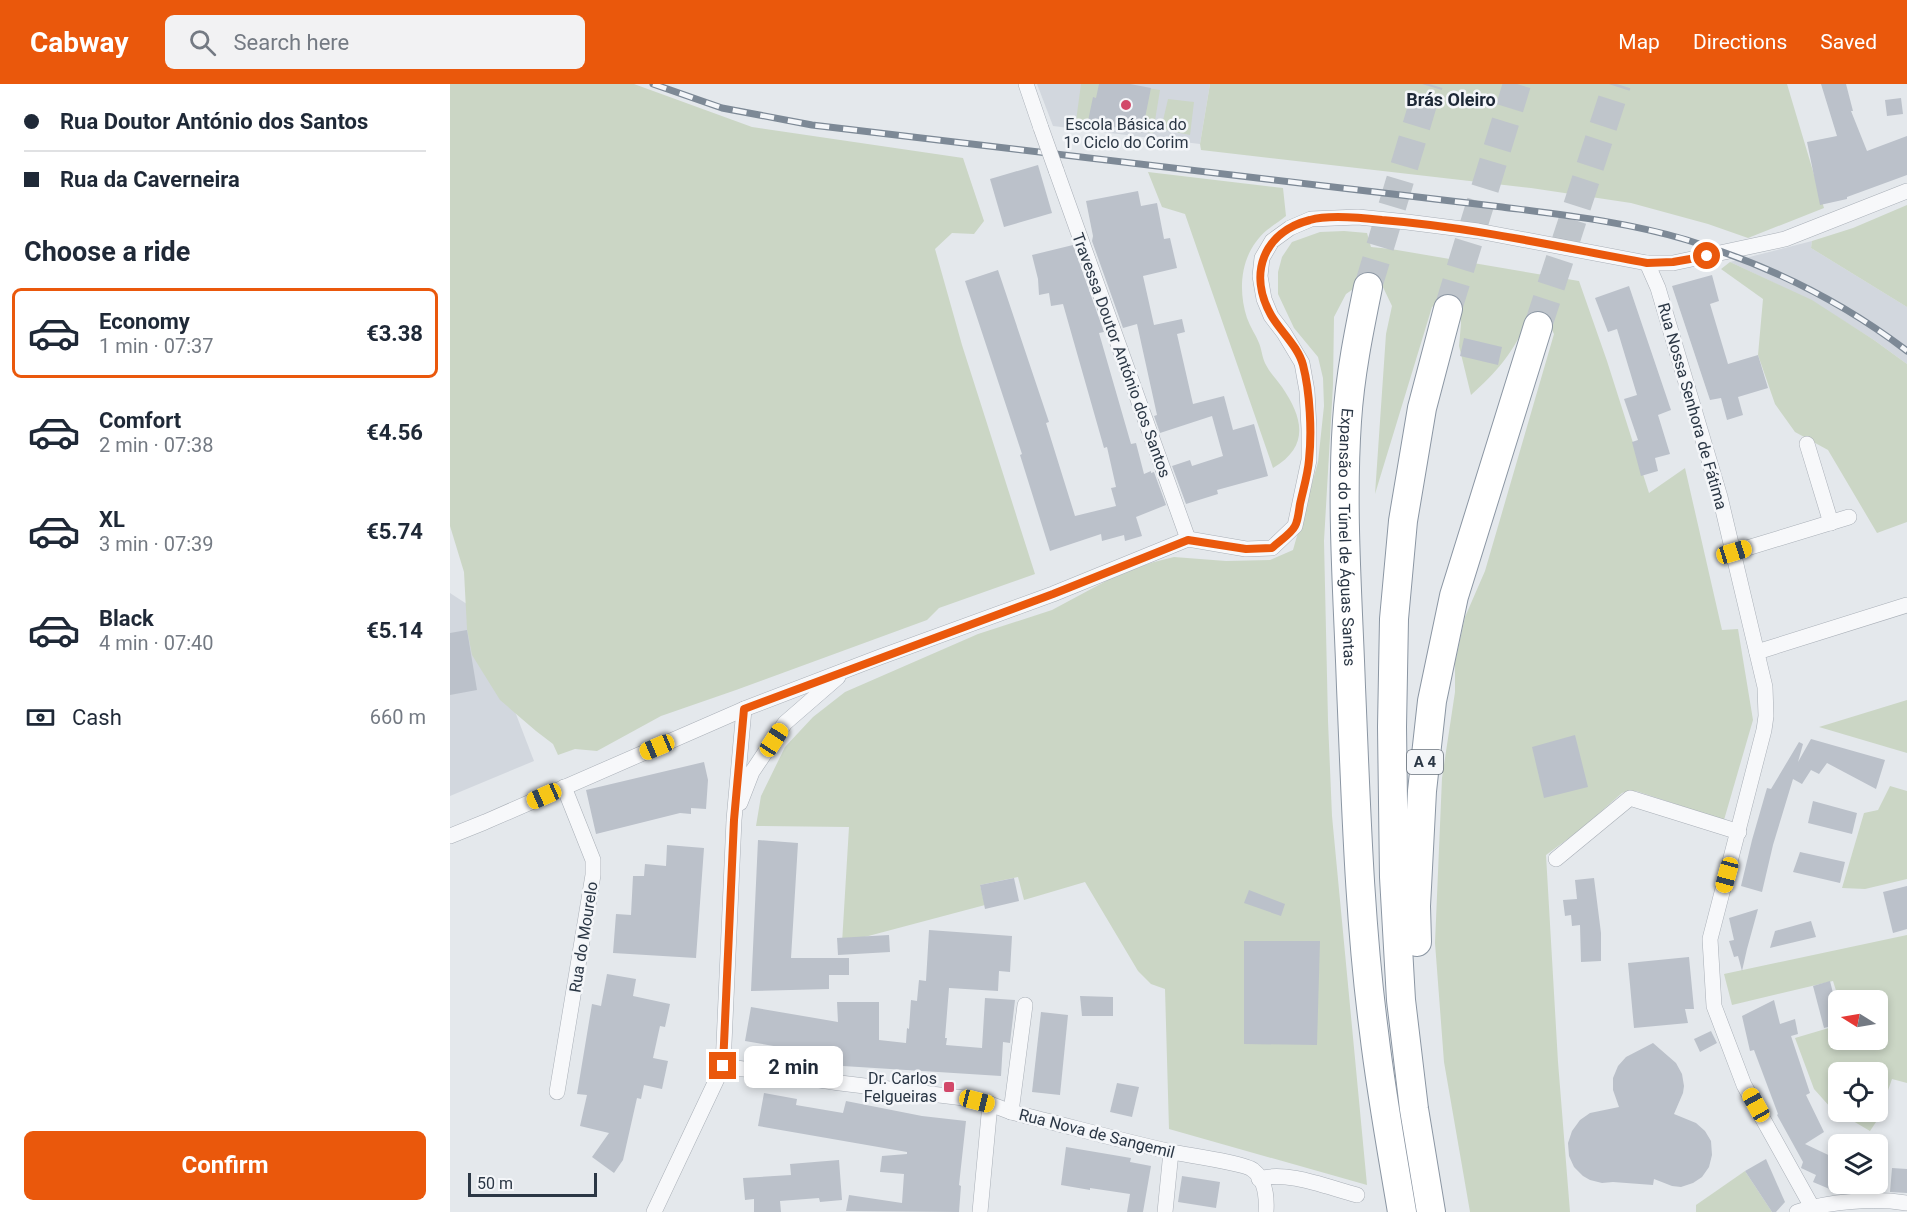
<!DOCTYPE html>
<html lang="en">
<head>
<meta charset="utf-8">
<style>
	:root { --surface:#fff; --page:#f2f2f3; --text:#1f2937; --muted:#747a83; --line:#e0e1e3; --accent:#ea580c }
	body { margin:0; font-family:Roboto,sans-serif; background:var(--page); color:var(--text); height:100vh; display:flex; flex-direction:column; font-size:22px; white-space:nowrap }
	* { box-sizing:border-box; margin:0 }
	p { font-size:20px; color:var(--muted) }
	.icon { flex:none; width:33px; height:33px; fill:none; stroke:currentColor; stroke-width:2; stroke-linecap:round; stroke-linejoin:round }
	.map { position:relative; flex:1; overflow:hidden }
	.sheet { display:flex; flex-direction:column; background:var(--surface); width:450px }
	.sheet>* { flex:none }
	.guide { display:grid; align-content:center; height:132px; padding:0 24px; background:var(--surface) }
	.needle { width:39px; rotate:281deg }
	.buttons { position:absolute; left:1378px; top:906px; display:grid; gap:12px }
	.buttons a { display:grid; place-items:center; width:60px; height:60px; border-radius:9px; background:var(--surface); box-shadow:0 3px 9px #0003; font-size:30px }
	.scale { position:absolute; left:18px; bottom:15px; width:129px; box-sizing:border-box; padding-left:6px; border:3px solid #2b3745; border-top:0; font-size:16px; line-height:21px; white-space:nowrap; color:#2b3745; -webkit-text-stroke:4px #f4f6f9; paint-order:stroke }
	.end { position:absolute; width:27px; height:27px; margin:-14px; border:8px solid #ea580c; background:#fff; box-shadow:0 0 0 3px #fff }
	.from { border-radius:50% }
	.bubble { position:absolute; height:42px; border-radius:9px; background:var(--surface); box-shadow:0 3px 9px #0003; font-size:20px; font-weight:700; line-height:42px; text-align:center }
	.car { position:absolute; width:18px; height:36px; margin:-18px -9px; border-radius:8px; box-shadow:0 0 4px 2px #0007; background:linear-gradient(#f5c518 24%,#345 0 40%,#f5c518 0 76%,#345 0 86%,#f5c518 0) }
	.guide b { display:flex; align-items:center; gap:21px; height:57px; font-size:22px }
	.guide b+b { border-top:2px solid var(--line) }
	.guide i { width:15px; height:15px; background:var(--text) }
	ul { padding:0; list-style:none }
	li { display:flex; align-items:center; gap:18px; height:90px; margin:0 12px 9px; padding:0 12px; border:3px solid transparent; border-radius:9px }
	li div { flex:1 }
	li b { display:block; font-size:22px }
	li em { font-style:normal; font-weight:700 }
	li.on { border-color:var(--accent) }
	li>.icon { width:54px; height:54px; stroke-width:1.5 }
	h2 { padding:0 24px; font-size:27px; line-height:72px }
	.pay { display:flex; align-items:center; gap:15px; height:66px; padding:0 24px; font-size:22px }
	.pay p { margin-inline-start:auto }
	.button { display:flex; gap:12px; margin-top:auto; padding:12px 24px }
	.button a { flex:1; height:69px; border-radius:9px; background:var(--accent); color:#fff; font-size:24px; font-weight:700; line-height:69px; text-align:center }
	header { display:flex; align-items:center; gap:36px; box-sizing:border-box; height:84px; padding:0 30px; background:var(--accent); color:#fff }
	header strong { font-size:28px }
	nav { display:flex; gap:33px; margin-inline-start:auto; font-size:21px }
	.search { width:420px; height:54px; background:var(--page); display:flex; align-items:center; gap:15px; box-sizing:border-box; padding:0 21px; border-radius:9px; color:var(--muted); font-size:22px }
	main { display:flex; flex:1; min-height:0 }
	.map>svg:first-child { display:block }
</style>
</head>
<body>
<header>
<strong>Cabway</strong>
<div class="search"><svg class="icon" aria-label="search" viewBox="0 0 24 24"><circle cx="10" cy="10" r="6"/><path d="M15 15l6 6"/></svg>Search here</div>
<nav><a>Map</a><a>Directions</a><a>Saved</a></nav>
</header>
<main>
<section class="sheet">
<div class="guide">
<b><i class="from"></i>Rua Doutor António dos Santos</b>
<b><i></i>Rua da Caverneira</b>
</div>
<h2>Choose a ride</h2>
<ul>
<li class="on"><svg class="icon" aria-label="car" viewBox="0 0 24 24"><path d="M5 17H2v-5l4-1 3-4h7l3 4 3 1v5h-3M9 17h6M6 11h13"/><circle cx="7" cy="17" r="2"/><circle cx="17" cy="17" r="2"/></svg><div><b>Economy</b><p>1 min · 07:37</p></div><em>€3.38</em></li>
<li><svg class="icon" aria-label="car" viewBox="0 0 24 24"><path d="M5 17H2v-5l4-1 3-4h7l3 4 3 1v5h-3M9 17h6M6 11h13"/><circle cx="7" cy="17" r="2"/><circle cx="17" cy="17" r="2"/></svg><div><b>Comfort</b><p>2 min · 07:38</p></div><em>€4.56</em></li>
<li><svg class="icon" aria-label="car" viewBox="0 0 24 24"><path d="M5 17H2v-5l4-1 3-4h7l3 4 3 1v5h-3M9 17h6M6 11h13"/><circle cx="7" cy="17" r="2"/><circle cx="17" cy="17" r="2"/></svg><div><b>XL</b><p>3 min · 07:39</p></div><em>€5.74</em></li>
<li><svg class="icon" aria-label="car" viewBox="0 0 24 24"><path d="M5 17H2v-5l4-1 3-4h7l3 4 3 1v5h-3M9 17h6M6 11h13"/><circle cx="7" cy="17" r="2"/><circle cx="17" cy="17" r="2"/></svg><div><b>Black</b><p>4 min · 07:40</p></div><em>€5.14</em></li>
</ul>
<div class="pay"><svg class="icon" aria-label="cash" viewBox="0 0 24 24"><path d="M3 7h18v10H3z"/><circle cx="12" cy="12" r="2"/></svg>Cash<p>660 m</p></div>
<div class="button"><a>Confirm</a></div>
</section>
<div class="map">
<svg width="1457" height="1128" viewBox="0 0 1457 1128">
	<rect width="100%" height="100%" fill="#e4e8ec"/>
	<g fill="#d2d7de">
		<path d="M587,0h173l-10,60 -147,-18z"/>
		<path d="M1362,157l-1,7 96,59v57l-33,-24 -62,-39 -82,-39z"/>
		<path d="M0,509l26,17 58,151 -84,35z"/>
	</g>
	<g fill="#cbd6c5" fill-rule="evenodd">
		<path d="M0,0h184l118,43 211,31 21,63 -10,13 -22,-1 -17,16 27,96 73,229 -96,34 -12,12 -191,70 -75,26 -64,35 -22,-2 -17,6 -5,-11 -17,-13 -36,-31 -28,-45 -5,-26 -3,-57 -14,-46z"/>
		<path d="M631,0h41l38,6 -7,43 -77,-12z"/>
		<path d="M760,0h577l37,124 -76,30 -40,-14 -77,-21 -100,-15 -330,-38 -1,-6z"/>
		<path d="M718,15l26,3 -4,33 -29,-6z"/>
		<path d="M698,88l135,16 3,28c-6,5 -13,9 -19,14 -26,22 -30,57 -20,88 3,9 9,17 12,25 3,7 3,15 7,22 4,8 11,15 16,22 21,31 28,59 -9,81l-88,-254 -23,-7z"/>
		<path d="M1457,121v102l-96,-59 1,-7 41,-13z"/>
		<path d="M894,147l23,2 4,14 20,2 188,32 28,80 42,132 36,-25 37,162 16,-1 15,91 -29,100 -88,-29h-8l-6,2 -42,37 -34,25 12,207 12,150h-100l-26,-150 -9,-119 7,-165 13,-86v-29l10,-46 20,-46 69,-237 -7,-15 -21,5c-15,31 -29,48 -55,71l-12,-49 2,-22 -1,-14 -21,-7 -7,4 -57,187 11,-160 6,-28 -11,-23 -13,-4 -22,15 -12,23 -1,68 -9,156 4,180 4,95 35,369 -198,-56 -4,-140 -14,-5 -13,-13 -53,-89 -61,18 -6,-23 -38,8 5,20 -143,38 7,-116 -93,-1 5,-30 24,-49 28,-30 32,-25 133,-58 74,-24 69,-37 33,-11 20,-5 52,4 44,-1 23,-10 25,-88 6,-56 -1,-28 -5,-21 -24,-29 -16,-34v-22l4,-15 10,-15 28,-10z"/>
		<path d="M1280,178l82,38 62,40 33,24v158l-30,11 -49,-83 -33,-18 -20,-28 -17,-49 5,-56 -42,-30z"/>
		<path d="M1457,616v53l-88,-26z"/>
		<path d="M1440,702l17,5v88l-42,10 -23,-1 22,-75 14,-3z"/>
		<path d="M1457,851v148l-15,-4 -14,40 -8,12 -39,-23 -17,-19 -19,-51 44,-13v15h39v-40h-39l-6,-19 -101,24 -8,-31zM1389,988h39v40h-39z"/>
		<path d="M1295,1087l27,41h-76v-7z"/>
	</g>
	<g fill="#bbc1ca">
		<path d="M649,0h31l21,4 -9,45 -54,-12 5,-24 3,1z"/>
		<path d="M1371,0h25l7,27h-2l16,40 40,-15v39l-60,22v2l-27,6 -13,-63 30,-6z"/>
		<path d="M1451,14l2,16 -16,2 -2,-16z"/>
		<path d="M588,81l14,48 -48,14 -14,-48z"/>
		<path d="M688,107l3,15 16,-3 7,36 6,-1 7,30 -34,8 11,49 28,-6 3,13 -8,2 16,70 31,-8 9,34 21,-6 14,52 -51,14 1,4 -32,10 -14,-38 18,-6 2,6 31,-10 -11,-40 -52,17 -6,-17 3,-1 -20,-91 -14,4 -31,-87 1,-5 -7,-35z"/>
		<path d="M623,161l31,87 -5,1 32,111 5,-1 8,31 7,-3v2l3,-1 12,33 -30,12 6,19 -17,5 -1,-6 -22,6 -1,-7 -51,17 -30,-96 2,-1 -57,-173 33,-11 51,152 -3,1 29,93 41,-10 -5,-18 5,-1 -9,-40 -3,1 -41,-144 -12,2 -2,-13 -10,2 -1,-16 -6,-24z"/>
		<path d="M1262,191l7,26 -9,3 18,60 30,-9 10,33 -30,9 5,18 -16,5 -6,-22 -11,2 -38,-114z"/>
		<path d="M1179,202l42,124 -13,5 12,39 -15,4 3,13 -17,5 -9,-34 6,-2 -14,-41 13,-4 -20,-66 -9,3 -13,-34z"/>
		<path d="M1014,254l38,9 -4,18 -38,-9z"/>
		<path d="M17,546l10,60 -27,5v-62z"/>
		<path d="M1125,651l13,52 -44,11 -12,-51z"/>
		<path d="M1361,655l74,21 -9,29 -49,-26 -8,11 -8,-4 -9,14 -9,-5 -20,66 -11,47 -21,-6 11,-46 15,-52 4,1 28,-47 4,2 -5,18z"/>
		<path d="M254,678l4,18 -2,29 -15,-1v6l-11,-1 -84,21 -10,-44z"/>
		<path d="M1363,717l44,12 -5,21 -44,-11z"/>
		<path d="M308,756l40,3 -7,115h58v17h-20v14l-78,2z"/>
		<path d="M217,761l37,3 -8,110 -83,-5 3,-39 15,1 2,-39h11l1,-12 21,2z"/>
		<path d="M1350,768l45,10 -5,21 -47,-11z"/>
		<path d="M564,794l5,23 -34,8 -5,-24z"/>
		<path d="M1144,794l7,55v28l-20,1 -1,-37 -8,1 -1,-11 -6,1 -2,-16 14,-1 -2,-19z"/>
		<path d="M1457,802v43l-14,4 -10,-41z"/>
		<path d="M799,806l36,14 -4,12 -37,-13z"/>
		<path d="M1308,825l-11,40 -5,22 -4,-15 -4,1 -5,-16 5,-1 -5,-22z"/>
		<path d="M1361,837l5,16 -46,11 5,-17z"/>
		<path d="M479,846l83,6 -2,36 -11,-1 -1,20 -49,-3 -4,50h2l-1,7 36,3 3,-50 30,2 -5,43 -7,-1 -2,34 -158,-10v-8l-98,-17 6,-34 87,15 -1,-20h42v38l27,3 1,-15 2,1 2,-29 6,1 2,-21 7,1z"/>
		<path d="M439,851l1,17 -52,3 -1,-17z"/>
		<path d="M794,857h76l-3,104 -73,-1z"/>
		<path d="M1239,873l5,52h-9l3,14 -54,5 -6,-65z"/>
		<path d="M157,890l29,5 -3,17 37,8 -5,23 -5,-1 -7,32 15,3 -6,28 -18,-4 -3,14 -4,-1 -14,62 -9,13 -22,-16 17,-24 -29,-7 7,-31 -10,-1 15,-90 9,2z"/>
		<path d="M1380,897l9,36v7l-15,4 -11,-42z"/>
		<path d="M630,912l33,1v19h-31z"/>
		<path d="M1324,916l6,24 15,-5 3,15 -7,2 19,57 -4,2 18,37 -19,12 34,16v33l-26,-11 3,-7 -15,-7 2,-6 -26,-47 1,-1 -24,-64 -4,1 -8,-35z"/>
		<path d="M591,928l27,3 -8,80 -28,-3z"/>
		<path d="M1261,947l6,12 -17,9 -6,-13z"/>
		<path d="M1203,959l23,20 6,11 2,12 -1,7 -9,21 22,9 9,8 6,10 1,14 -3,12 -7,10 -9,6 -12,4 -9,-1 -18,-7 -1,6 -40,-3 -11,1 -12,-3 -7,-4 -9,-9 -5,-11 -1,-13 4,-12 8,-11 10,-7 29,-6 -6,-17v-12l5,-12 8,-9z"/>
		<path d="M667,999l22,4 -7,30 -22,-5z"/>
		<path d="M314,1009l33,6 -1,6 47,8 3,-12 76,15 44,5 -7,64 2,1 -2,26 -113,-1 3,-16 53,8 2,-29 -24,-2 2,-16 25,-2v-2l-149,-26z"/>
		<path d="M616,1063l65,11 -1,4 21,4 -8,46h-16l3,-18 -40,-6v2l-29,-5z"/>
		<path d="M1316,1075l19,43 -9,10h-4l-27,-41z"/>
		<path d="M389,1076l3,40 -22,2 -1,-4 -39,3 1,11h-27v-13l-9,1 -2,-22 48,-3 -1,-11z"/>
		<path d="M1442,1084l15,1v24l-17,-1z"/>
		<path d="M732,1092l38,6 -4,26 -38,-6z"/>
	</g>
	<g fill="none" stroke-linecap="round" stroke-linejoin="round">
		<g stroke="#bfc5cb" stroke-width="28" stroke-dasharray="28 14" stroke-linecap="butt">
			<path d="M918,203l61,-203"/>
			<path d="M998,225l69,-225"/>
			<path d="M1088,242l79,-242"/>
		</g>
		<g stroke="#a9afb7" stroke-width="16">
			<g id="street">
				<path d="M576,0l15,44"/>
				<path d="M606,86l132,369"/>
				<path d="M1197,179l11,25 62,209 45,190 1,29 -2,14 -54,209 4,67 30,79 68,122"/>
				<path d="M1357,360l24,79"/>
				<path d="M1284,468l115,-35"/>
				<path d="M1307,568l150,-47"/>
				<path d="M290,719l12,-31 33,-49 53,-46"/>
				<path d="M0,752l35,-14 259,-113 136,-52 173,-63 135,-55 58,10 26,-1 23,-22 14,-66v-31l-2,-38 -5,-28 -18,-30 -13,-17 -7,-17 -4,-23 2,-18 10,-17 18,-13 21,-9 47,-2 49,5 71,9 169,32h26l112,-24 122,-48"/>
				<path d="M1106,775l74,-61 109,34"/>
				<path d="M273,982l117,17 124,15 26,6 21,8c54,13 107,28 161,40 14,3 73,11 81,18 13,10 14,27 13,42"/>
				<path d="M107,1008l36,-217v-15l-29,-73"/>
				<path d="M561,1028l14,-107"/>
				<path d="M809,1095c28,-9 70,9 98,16"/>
				<path d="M204,1128l69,-146 11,-246 10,-111"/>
				<path d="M530,1128l10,-108"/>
				<path d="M715,1128l6,-60"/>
				<path d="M1347,1128c32,-11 77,-14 110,-9"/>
			</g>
		</g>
		<g stroke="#8b96a3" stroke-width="30">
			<g id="highway">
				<path id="s1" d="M918,203c-9,44 -18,88 -21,134 -6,88 1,178 4,266 5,115 8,231 23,345 7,60 18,120 28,180"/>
				<path d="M967,858l-1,-36 6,-115 10,-90 22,-105 84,-270"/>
				<path d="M981,1128l-17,-103 -13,-109 -7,-123 -2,-150 2,-108 9,-98 19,-113 26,-99"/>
			</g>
		</g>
		<use href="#street" stroke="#f7f8fa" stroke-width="15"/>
		<use href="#highway" stroke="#fff" stroke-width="28"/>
		<g stroke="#7d8996" stroke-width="7">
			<path id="rail" d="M203,0l69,24 90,17 690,82c62,8 125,15 185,33 78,24 155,61 220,111"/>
		</g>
		<use href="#rail" stroke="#f4f6f9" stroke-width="4.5" stroke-dasharray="14" stroke-linecap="butt"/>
		<g stroke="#a9afb7" stroke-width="16" stroke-linecap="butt">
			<path id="street-bridge" d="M591,44l15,42"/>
		</g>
		<use href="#street-bridge" stroke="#f7f8fa" stroke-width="15"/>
	</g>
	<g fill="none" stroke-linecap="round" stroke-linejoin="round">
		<path stroke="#ea580c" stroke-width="8" d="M273,982l11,-246 10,-111 309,-115 135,-54 58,9 26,-1c6,-6 19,-14 23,-22 3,-5 4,-16 5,-22 3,-14 8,-30 9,-44 3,-28 1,-68 -6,-95 -5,-19 -23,-34 -32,-50 -23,-41 -8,-83 39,-95 17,-5 54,-2 72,0 89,7 177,27 265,43l26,-1 34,-6"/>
	</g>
	<g fill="#d24869" stroke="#f4f6f9" stroke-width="2">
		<circle cx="676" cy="21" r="6"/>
		<rect x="493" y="997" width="12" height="12" rx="3"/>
	</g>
	<g text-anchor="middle" stroke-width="5" stroke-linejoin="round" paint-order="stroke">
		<rect fill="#f4f6f9" stroke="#67707b" stroke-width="1.5" x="957" y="666" width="36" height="24" rx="4.5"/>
		<g font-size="15" font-weight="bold" fill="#2b3745">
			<text x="975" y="683">A 4</text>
		</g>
		<g font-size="16" fill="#2b3745" stroke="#f4f6f9">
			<text x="676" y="46">Escola Básica do<tspan x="676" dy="18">1º Ciclo do Corim</tspan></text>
			<text x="487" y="1000" text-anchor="end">Dr. Carlos<tspan x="487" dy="18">Felgueiras</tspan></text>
		</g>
		<g font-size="16" fill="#2b3745" stroke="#f4f6f9">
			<text transform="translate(672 271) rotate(70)" y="6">Travessa Doutor António dos Santos</text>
			<text transform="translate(1243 322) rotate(74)" y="6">Rua Nossa Senhora de Fátima</text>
			<text dy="6" stroke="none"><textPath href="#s1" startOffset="252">Expansão do Túnel de Águas Santas</textPath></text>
			<text transform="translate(133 853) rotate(-81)" y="6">Rua do Mourelo</text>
			<text transform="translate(647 1049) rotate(14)" y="6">Rua Nova de Sangemil</text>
		</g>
		<g font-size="18" font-weight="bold" fill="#1d2836" stroke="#f4f6f9">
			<text x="1001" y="22">Brás Oleiro</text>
		</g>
	</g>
</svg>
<div class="buttons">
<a><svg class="needle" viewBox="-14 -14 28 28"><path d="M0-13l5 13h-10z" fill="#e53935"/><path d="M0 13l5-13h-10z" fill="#747a83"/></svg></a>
<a><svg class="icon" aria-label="locate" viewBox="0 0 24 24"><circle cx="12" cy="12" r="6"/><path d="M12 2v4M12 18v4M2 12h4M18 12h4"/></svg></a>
<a><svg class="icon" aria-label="layers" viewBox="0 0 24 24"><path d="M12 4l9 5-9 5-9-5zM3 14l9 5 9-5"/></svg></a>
</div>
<div class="scale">50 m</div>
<i class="end from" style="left:1257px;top:172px"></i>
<i class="end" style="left:273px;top:982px"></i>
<div class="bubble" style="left:294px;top:962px;width:99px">2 min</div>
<i class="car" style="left:1284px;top:468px;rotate:73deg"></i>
<i class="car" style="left:324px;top:656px;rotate:33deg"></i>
<i class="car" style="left:207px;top:663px;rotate:247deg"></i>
<i class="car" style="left:94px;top:712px;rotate:246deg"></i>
<i class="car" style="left:1277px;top:791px;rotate:195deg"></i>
<i class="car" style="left:527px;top:1017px;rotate:104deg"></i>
<i class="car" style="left:1306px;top:1021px;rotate:331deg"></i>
</div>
</main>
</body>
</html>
